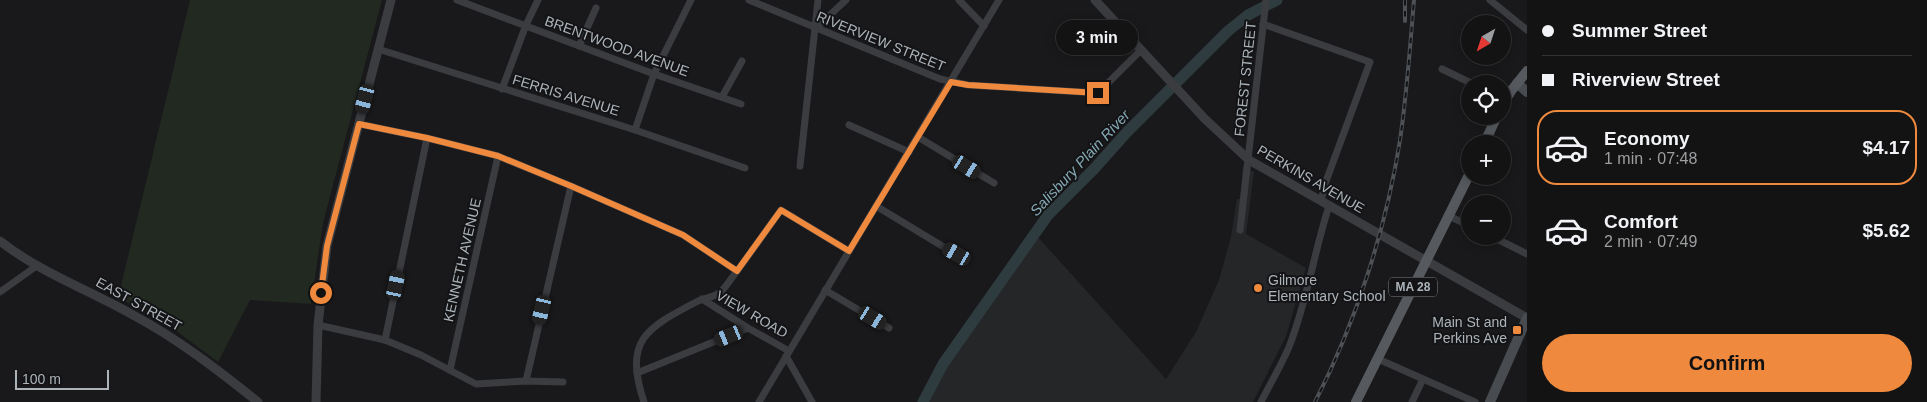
<!DOCTYPE html>
<html lang="en">
<head>
<meta charset="utf-8">
<style>
	:root { --surface:#131314; --page:#202022; --text:#f1f3f6; --muted:#9d9ea0; --line:#323234; --accent:#ee893e }
	body { margin:0; font-family:Arial,sans-serif; background:var(--page); color:var(--text); height:100vh; display:flex; flex-direction:column; font-size:19px; white-space:nowrap }
	* { box-sizing:border-box; margin:0 }
	p { font-size:16px; color:var(--muted) }
	.icon { flex:none; width:28px; height:28px; fill:none; stroke:currentColor; stroke-width:2; stroke-linecap:round; stroke-linejoin:round }
	.map { position:relative; flex:1; overflow:hidden }
	.panel { display:flex; flex-direction:column; background:var(--surface); width:400px }
	.panel>* { flex:none }
	.hud { display:grid; align-content:center; height:110px; padding:0 15px; background:var(--surface) }
	.needle { width:32px; rotate:219deg }
	.fabs { position:absolute; left:1461px; top:15px; display:grid; gap:10px }
	.fabs a { display:grid; place-items:center; width:50px; height:50px; border-radius:50%; background:var(--surface); box-shadow:0 2px 12px #0003,0 0 0 1px var(--line); font-size:25px }
	.scale { position:absolute; left:15px; bottom:12px; width:94px; box-sizing:border-box; padding-left:5px; border:2px solid #acb4ba; border-top:0; font-size:14px; line-height:18px; white-space:nowrap; color:#acb4ba; -webkit-text-stroke:4px #141416; paint-order:stroke }
	.end { position:absolute; width:22px; height:22px; margin:-11px; border:6px solid #ee893e; background:#111; box-shadow:0 0 0 2px #111 }
	.from { border-radius:50% }
	.bubble { position:absolute; height:35px; border-radius:18px; background:var(--surface); box-shadow:0 2px 12px #0003,0 0 0 1px var(--line); font-size:16px; font-weight:600; line-height:35px; text-align:center }
	.car { position:absolute; width:15px; height:30px; margin:-15px -8px; border-radius:6px; box-shadow:0 0 4px 1px #0007; background:linear-gradient(#222 24%,#8ab4d8 0 40%,#222 0 76%,#8ab4d8 0 86%,#222 0) }
	.hud b { display:flex; align-items:center; gap:18px; height:48px; font-size:19px }
	.hud b+b { border-top:1px solid var(--line) }
	.hud i { width:12px; height:12px; background:var(--text) }
	ul { padding:0; list-style:none }
	li { display:flex; align-items:center; gap:15px; height:75px; margin:0 10px 8px; padding:0 5px; border:2px solid transparent; border-radius:20px }
	li div { flex:1 }
	li b { display:block; font-size:19px }
	li em { font-style:normal; font-weight:600 }
	li.active { border-color:var(--accent) }
	li>.icon { width:45px; height:45px; stroke-width:1.5 }
	.cta { display:flex; gap:10px; margin-top:auto; padding:10px 15px }
	.cta a { flex:1; height:58px; border-radius:30px; background:var(--accent); color:#111; font-size:20px; font-weight:600; line-height:58px; text-align:center }
	main { display:flex; flex:1; min-height:0 }
	.map>svg:first-child { display:block }
</style>
</head>
<body>
<main>
<div class="map">
<svg width="1527" height="402" viewBox="0 0 1527 402">
	<rect width="100%" height="100%" fill="#19191b"/>
	<path fill="#252628" d="M1243,166l11,6 -8,62 60,34 -20,68 -33,66h-329l20,-34 93,-132 129,143 30,-47 23,-52 12,-43 6,-38h3z"/>
	<path fill="#212921" d="M190,0h192l-59,223 -12,81 -61,-4 -32,62 -59,-44 -41,-20z"/>
	<g fill="none" stroke-linecap="round" stroke-linejoin="round">
		<path stroke="#2f3c3f" stroke-width="11" d="M923,402l20,-38 105,-149 46,-46 33,-37 101,-101 20,-16 29,-15"/>
		<g stroke="#3a3c40" stroke-width="7">
			<path d="M457,0l197,74 87,30"/>
			<path d="M749,0l191,79 28,6 130,8 42,-42"/>
			<path d="M959,0l25,26"/>
			<path d="M1490,0l37,30"/>
			<path d="M1263,24l107,38 -45,122 -4,17"/>
			<path d="M816,28l30,-28"/>
			<path d="M579,46l17,-38"/>
			<path d="M378,49l257,81 110,38"/>
			<path d="M1442,69l31,15"/>
			<path d="M502,89l24,-64 12,-25"/>
			<path d="M722,97l20,-36"/>
			<path d="M359,124l68,14 71,18 73,30 112,49 54,36"/>
			<path d="M849,125l60,27"/>
			<path d="M635,130l19,-56 37,-74"/>
			<path d="M918,137l76,46"/>
			<path d="M800,166l18,-166"/>
			<path d="M876,206l81,49"/>
			<path d="M1449,216l21,10"/>
			<path d="M1240,230l26,-230"/>
			<path d="M1491,236l36,18"/>
			<path d="M825,290l64,38"/>
			<path d="M0,292l38,-27"/>
			<path d="M702,299l46,29 41,23"/>
			<path d="M318,325l67,15 36,15 55,29 50,-3 37,1"/>
			<path d="M385,340l42,-202"/>
			<path d="M786,356l26,46"/>
			<path d="M1378,359l97,43"/>
			<path d="M450,370l48,-214"/>
			<path d="M637,373l111,-45"/>
			<path d="M526,381l45,-195"/>
			<path d="M644,402c-21,-63 3,-74 54,-101 7,-3 16,-4 21,-8 6,-4 10,-12 15,-18 16,-21 31,-43 47,-65l68,41"/>
			<path d="M759,402l240,-402"/>
			<path d="M1261,402c9,-18 20,-36 28,-55 18,-45 25,-95 40,-141"/>
			<path d="M1412,402l11,-23"/>
		</g>
		<g stroke="#3a3c40" stroke-width="9">
			<path d="M1095,0l110,119 44,41 278,158"/>
			<path d="M0,241c39,31 89,49 133,74 45,24 85,55 125,87"/>
			<path d="M316,402l2,-77 9,-79 64,-246"/>
		</g>
		<g stroke="#484c50" stroke-width="10">
			<path d="M1517,83l10,9"/>
			<path d="M1490,402l37,-84"/>
		</g>
		<g stroke="#565a5f" stroke-width="10">
			<path d="M1502,105l9,-14 16,-20"/>
			<path d="M1484,144l13,-28"/>
			<path d="M1356,402l114,-229"/>
		</g>
		<g stroke="#4d5155" stroke-width="4">
			<g id="rail">
				<path d="M1405,0v21"/>
				<path d="M1315,402c41,-80 71,-173 85,-262 7,-47 10,-93 14,-140"/>
			</g>
		</g>
		<use href="#rail" stroke="#141416" stroke-width="2" stroke-dasharray="5.5" stroke-linecap="butt"/>
	</g>
	<g fill="none" stroke-linecap="round" stroke-linejoin="round">
		<path stroke="#ee893e" stroke-width="6" d="M321,293l6,-47 32,-122 68,14 71,18 73,30 112,49 54,36 44,-61 68,41 102,-169 17,3 130,8"/>
	</g>
	<g fill="#ee893e" stroke="#141416" stroke-width="2">
		<circle cx="1258" cy="288" r="5"/>
		<rect x="1512" y="325" width="10" height="10" rx="2.5"/>
	</g>
	<g text-anchor="middle" stroke-width="4" stroke-linejoin="round" paint-order="stroke">
		<rect fill="#141416" stroke="#7e8489" stroke-width="1" x="1389" y="277.5" width="48" height="19" rx="4"/>
		<g font-size="12" font-weight="bold" fill="#acb4ba">
			<text x="1413" y="291">MA 28</text>
		</g>
		<g font-size="14" fill="#acb4ba" stroke="#141416">
			<text transform="translate(881 41) rotate(22)" y="5">RIVERVIEW STREET</text>
			<text transform="translate(617 46) rotate(20)" y="5">BRENTWOOD AVENUE</text>
			<text transform="translate(1245 79) rotate(-84)" y="5">FOREST STREET</text>
			<text transform="translate(566 95) rotate(17)" y="5">FERRIS AVENUE</text>
			<text transform="translate(1311 179) rotate(30)" y="5">PERKINS AVENUE</text>
			<text transform="translate(462 260) rotate(-77)" y="5">KENNETH AVENUE</text>
			<text transform="translate(139 304) rotate(29)" y="5">EAST STREET</text>
			<text transform="translate(752 314) rotate(30)" y="5">VIEW ROAD</text>
		</g>
		<g font-size="14" fill="#acb4ba" stroke="#141416" text-anchor="start">
			<text x="1268" y="285">Gilmore<tspan x="1268" dy="16">Elementary School</tspan></text>
			<text x="1507" y="327" text-anchor="end">Main St and<tspan x="1507" dy="16">Perkins Ave</tspan></text>
		</g>
		<g font-size="15" font-style="italic" fill="#84a9b4" stroke="#141416">
			<text transform="translate(1080 163) rotate(-47)" y="5">Salisbury Plain River</text>
		</g>
	</g>
</svg>
<div class="fabs">
<a><svg class="needle" viewBox="-14 -14 28 28"><path d="M0-13l5 13h-10z" fill="#e53935"/><path d="M0 13l5-13h-10z" fill="#9d9ea0"/></svg></a>
<a><svg class="icon" aria-label="locate" viewBox="0 0 24 24"><circle cx="12" cy="12" r="6"/><path d="M12 2v4M12 18v4M2 12h4M18 12h4"/></svg></a>
<a>+</a>
<a>−</a>
</div>
<div class="scale">100 m</div>
<i class="end from" style="left:321px;top:293px"></i>
<i class="end" style="left:1098px;top:93px"></i>
<div class="bubble" style="left:1056px;top:20px;width:82px">3 min</div>
<i class="car" style="left:365px;top:99px;rotate:195deg"></i>
<i class="car" style="left:967px;top:167px;rotate:121deg"></i>
<i class="car" style="left:957px;top:254px;rotate:300deg"></i>
<i class="car" style="left:396px;top:285px;rotate:12deg"></i>
<i class="car" style="left:542px;top:310px;rotate:193deg"></i>
<i class="car" style="left:873px;top:318px;rotate:121deg"></i>
<i class="car" style="left:729px;top:336px;rotate:248deg"></i>
</div>
<section class="panel">
<div class="hud">
<b><i class="from"></i>Summer Street</b>
<b><i></i>Riverview Street</b>
</div>
<ul>
<li class="active"><svg class="icon" aria-label="car" viewBox="0 0 24 24"><path d="M5 17H2v-5l4-1 3-4h7l3 4 3 1v5h-3M9 17h6M6 11h13"/><circle cx="7" cy="17" r="2"/><circle cx="17" cy="17" r="2"/></svg><div><b>Economy</b><p>1 min · 07:48</p></div><em>$4.17</em></li>
<li><svg class="icon" aria-label="car" viewBox="0 0 24 24"><path d="M5 17H2v-5l4-1 3-4h7l3 4 3 1v5h-3M9 17h6M6 11h13"/><circle cx="7" cy="17" r="2"/><circle cx="17" cy="17" r="2"/></svg><div><b>Comfort</b><p>2 min · 07:49</p></div><em>$5.62</em></li>
</ul>
<div class="cta"><a>Confirm</a></div>
</section>
</main>
</body>
</html>
